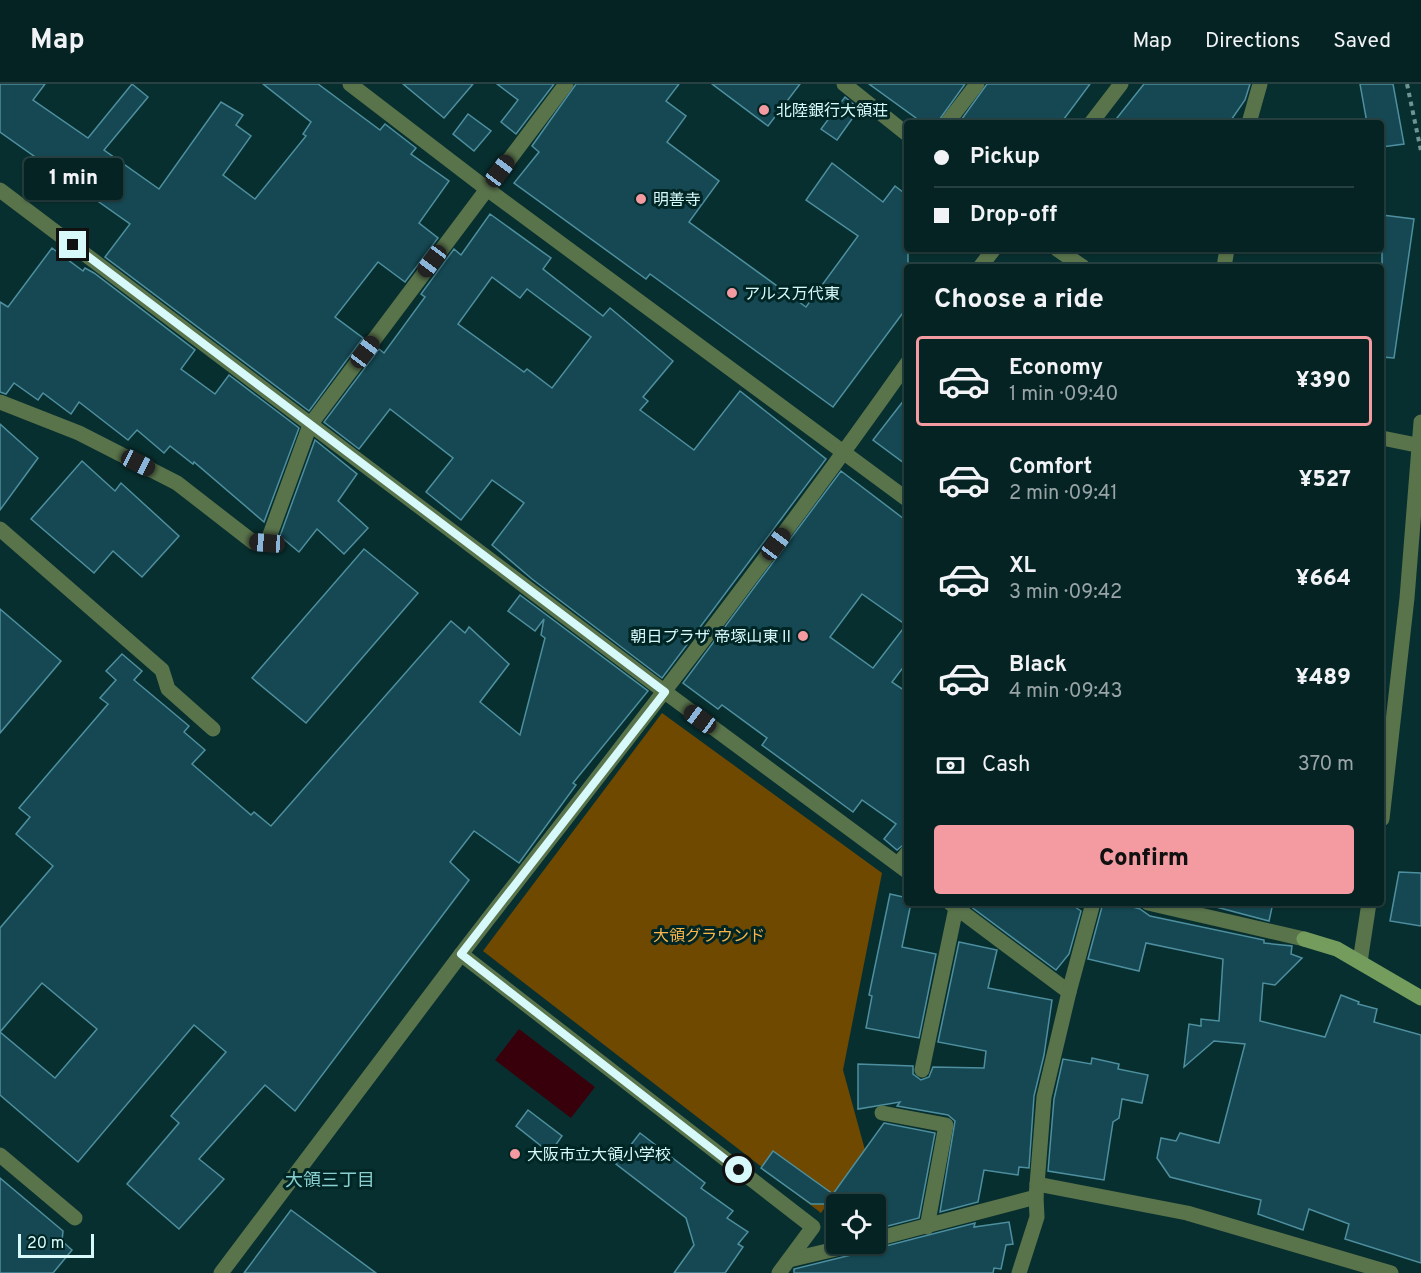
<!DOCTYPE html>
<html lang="en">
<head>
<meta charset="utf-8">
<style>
	:root { --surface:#062323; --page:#0f2b2b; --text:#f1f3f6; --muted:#98a4a6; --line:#274041; --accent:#f49aa1 }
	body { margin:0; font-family:Overpass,"Noto Sans JP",sans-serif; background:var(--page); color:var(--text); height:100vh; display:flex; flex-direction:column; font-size:22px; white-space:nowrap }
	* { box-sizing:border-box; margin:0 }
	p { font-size:20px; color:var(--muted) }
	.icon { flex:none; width:33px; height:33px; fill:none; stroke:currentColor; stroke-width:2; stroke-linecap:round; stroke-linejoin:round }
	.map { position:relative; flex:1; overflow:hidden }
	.drawer { position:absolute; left:904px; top:180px; width:480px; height:642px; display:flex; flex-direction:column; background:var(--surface); border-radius:6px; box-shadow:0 2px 4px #0004,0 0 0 2px var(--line) }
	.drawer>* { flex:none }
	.guide { position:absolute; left:904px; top:36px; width:480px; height:132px; border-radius:6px; box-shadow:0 2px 4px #0004,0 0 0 2px var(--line); display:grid; align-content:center; height:132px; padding:0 30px; background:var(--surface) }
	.buttons { position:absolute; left:826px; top:1110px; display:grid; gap:12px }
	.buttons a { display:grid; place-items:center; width:60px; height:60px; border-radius:6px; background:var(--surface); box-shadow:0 2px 4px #0004,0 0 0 2px var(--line); font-size:30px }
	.scale { position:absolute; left:18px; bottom:15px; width:76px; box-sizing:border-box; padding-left:6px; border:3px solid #d7f9f9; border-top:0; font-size:16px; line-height:21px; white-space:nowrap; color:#d7f9f9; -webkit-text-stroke:4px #002525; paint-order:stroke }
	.end { position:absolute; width:27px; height:27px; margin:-14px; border:8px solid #d7f9f9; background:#111; box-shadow:0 0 0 3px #111 }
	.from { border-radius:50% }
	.bubble { position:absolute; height:42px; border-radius:6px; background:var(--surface); box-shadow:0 2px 4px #0004,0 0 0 2px var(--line); font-size:20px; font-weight:800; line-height:42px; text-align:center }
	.car { position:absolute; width:18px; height:36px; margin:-18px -9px; border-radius:8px; box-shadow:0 0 4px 2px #0007; background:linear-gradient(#222 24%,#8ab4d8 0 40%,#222 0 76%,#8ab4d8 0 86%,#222 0) }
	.guide b { display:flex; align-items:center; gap:21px; height:57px; font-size:22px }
	.guide b+b { border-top:2px solid var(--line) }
	.guide i { width:15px; height:15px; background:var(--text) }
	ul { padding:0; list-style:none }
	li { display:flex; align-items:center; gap:18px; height:90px; margin:0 12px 9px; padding:0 18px; border:3px solid transparent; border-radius:6px }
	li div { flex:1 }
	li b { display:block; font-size:22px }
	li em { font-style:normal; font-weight:800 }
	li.on { border-color:var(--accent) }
	li>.icon { width:54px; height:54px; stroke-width:1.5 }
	h2 { padding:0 30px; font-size:27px; line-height:72px }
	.pay { display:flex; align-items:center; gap:15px; height:66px; padding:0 30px; font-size:22px }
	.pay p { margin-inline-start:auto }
	.action { display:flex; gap:12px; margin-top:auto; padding:12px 30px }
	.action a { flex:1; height:69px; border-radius:6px; background:var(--accent); color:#111; font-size:24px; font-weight:800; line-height:69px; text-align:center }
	header { display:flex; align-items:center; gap:36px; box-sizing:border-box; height:84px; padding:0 30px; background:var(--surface); border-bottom:2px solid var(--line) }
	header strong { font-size:28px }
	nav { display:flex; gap:33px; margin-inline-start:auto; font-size:21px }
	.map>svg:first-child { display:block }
</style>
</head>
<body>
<header>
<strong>Map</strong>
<nav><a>Map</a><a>Directions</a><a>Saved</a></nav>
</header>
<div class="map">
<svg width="1421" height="1189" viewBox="0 0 1421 1189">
	<rect width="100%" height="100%" fill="#082f2f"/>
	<path fill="#6f4900" d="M662,629l220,160 -39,197 22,80 -44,63 -338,-262z"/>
	<path fill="#38000b" d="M519,945l76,58 -24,31 -76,-58z"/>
	<g fill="#154853" stroke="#4e8f9f" stroke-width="1.5" fill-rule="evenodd">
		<path d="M0,0h45l-12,16 55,38 44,-54 16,13 -44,53 55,39 62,-87 22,13 -7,10 15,11 -28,39 32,24 51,-63 -3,-2 8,-12 -48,-38h55l62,46 5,-6 31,24 -5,6 38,27 -30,42 19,15 -33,44 -27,-20 -43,55 28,21 -54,73 -204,-154 25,-33 -130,-92z"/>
		<path d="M403,0h70l-29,34z"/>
		<path d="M497,0h57l-38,50 -15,-12 17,-22z"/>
		<path d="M576,0h103l-13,17 20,15 -19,26 52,39 -30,41 117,85 52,-71 -52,-36 26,-37 51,39 12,-16 13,10v110l-75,101 -183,-133 -4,5 -132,-96 25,-31 -7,-6z"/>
		<path d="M712,0h88l-32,42z"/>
		<path d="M869,0h96l-28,39h-14z"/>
		<path d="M987,0h103l-29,39h-102z"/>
		<path d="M1144,0h106l-5,16 -16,23h-116z"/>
		<path d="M1360,0h33l11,60 -22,3v-24h-15z"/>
		<path d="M845,13l14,12 -22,31 -16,-11z"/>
		<path d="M468,30l23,17 -17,20 -21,-17z"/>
		<path d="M490,130l61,44 -8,11 60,47 7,-8 63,53 -30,36 5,4 -8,9 54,40 46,-59 86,68 -164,219 -130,-99 -40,-34 32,-42 -32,-23 -31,40 -35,-28 27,-34 -63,-49 -31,40 -35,-27 55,-73 5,4 41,-56 -4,-3 33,-45 7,6zM492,193l28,21 7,-9 64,48 -39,51 -25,-19 -3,3 -66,-48z"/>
		<path d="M1382,131l32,4 -20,139 -12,-1z"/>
		<path d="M52,164l31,23 2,-3 9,5 101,77 -14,19 34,25 14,-19 70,53 -35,94 -70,-60 -1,2 -23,-18 -6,7 -27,-23 -9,10 -49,-38 -8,12 -28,-21 -5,7 -24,-17 -8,11 -6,-2v-90l8,5z"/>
		<path d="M908,311v71l-35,-26z"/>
		<path d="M0,340l38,34 -38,52z"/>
		<path d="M315,356l42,34 -19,27 30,27 -24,26 -27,-25 -18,23 -19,-16z"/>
		<path d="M82,377l33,30 6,-8 58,53 -37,41 -29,-26 -19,22 -63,-54z"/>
		<path d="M841,387l67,51v139l-16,21 16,11v148l-11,9 -13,-11 12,-15 -34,-24 -9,12 -91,-67 5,-7 -45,-33 -4,4 -35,-26zM862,510l44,31 -33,43 -43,-31z"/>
		<path d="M364,465l54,44 -112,130 -54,-45z"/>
		<path d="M520,511l128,96 -75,92 3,2 -57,78 -45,-32 -24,31 19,18 -174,231 -30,-26 -66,74 25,20 -45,50 -52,-45 52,-61 -8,-7 55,-64 -32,-27 -116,137 -78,-67v-167l53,-62 -37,-32 14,-17 -11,-9 89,-104 -8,-6 16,-18 -10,-9 16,-17 20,17 -8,9 55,46 -5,6 21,18 -13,14 59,51 3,-3 17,14 180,-205 14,12 4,-6 40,37 -29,38 40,33 25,-97 -4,-3 3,-16 -9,12 -27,-20zM42,899l55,46 -42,49 -55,-46z"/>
		<path d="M0,525l61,52 -61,72z"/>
		<path d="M1399,788l22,1v53l-31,-5z"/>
		<path d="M890,810l18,4v5h3l-9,44 34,7 -17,84 -53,-10 6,-32 -3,-1z"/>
		<path d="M966,819h103l12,8 -12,43 -13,16z"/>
		<path d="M1103,819h14l23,6 10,7 114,24v3l28,3 -1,8 11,4 -27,27 -12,-2 -3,38 65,16 16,-42 18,7 -1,2 19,5 -3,13 47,13v228l-76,-24 4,-15 -40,-15 -6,21 -45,-16 3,-14 -91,-23 -13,-19 4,-20 15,3 4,-8 39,10 26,-99 -31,-3 -30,26 5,-43 12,2v-7l18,2 4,-62 -77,-16 -7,28 -51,-12z"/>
		<path d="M1201,819h72l-4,18z"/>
		<path d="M959,858l38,8 -9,38 64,12 -8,55 -10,41 -5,72 -10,-1 -1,8 -34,-5 -6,32 -38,10 15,-91 -7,-6 -51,-9 3,-4 -42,7v-45l55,2v8l8,6 8,-3 4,-10 51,1 2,-17 -48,-9z"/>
		<path d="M1092,974l27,6 -1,5 30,6 -6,28 -20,-4 -3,19 -6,4 -9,58 -56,-9 6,-72 9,-40 28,5z"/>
		<path d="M528,1026l34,26 -12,17 -34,-27z"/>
		<path d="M884,1039l51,10 -16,85 -43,11v-25h-65l-50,-36 12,-17 60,43z"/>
		<path d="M640,1049l65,50 -4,5 32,23 -6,7 21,14 -10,12 5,3 -18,26h-51l20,-28 -8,-27 -70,-54z"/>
		<path d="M0,1094l63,53 -1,10 10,9 -19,23h-53z"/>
		<path d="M291,1126l85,63h-132z"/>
		<path d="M1009,1138l4,22 -7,1 -5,24 -7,-1 -1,5h-199v-4l65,-16 10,-8 9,3 97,-25 -1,4z"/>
	</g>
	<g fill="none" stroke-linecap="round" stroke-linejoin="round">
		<path stroke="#6f9494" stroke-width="4" stroke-dasharray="4.5 4.5" stroke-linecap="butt" d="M1407,0l14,67"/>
		<g stroke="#59734b" stroke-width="15">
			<path d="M0,445l162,141 6,19 45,40"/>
			<path d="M898,780l10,-12"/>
			<path d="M922,986l34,-162"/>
			<path d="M882,1029l64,12 -19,102"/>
			<path d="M0,1071l75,63"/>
		</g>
		<g stroke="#59734b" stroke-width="15">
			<path d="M350,0l137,105 421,311"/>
			<path d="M844,0l64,51"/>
			<path d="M947,39l30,-39"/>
			<path d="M1091,39l30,-39"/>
			<path d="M1249,39l11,-39"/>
			<path d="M0,106l665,502 243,180"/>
			<path d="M1057,165l26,18"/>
			<path d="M980,183l14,-18"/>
			<path d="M1224,183l3,-18"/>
			<path d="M0,318l79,31 98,50 76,59 14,1 43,-118 256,-341"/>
			<path d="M1382,354l39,8"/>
			<path d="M1382,735l25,-221 14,-176"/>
			<path d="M950,819l119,89"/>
			<path d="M1148,819l156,36"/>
			<path d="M461,870l352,273 -34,46"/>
			<path d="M1360,878l9,-59"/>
			<path d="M1037,1100l150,29 204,60"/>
			<path d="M876,1155l160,-42"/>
			<path d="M789,1176l68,-16"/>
			<path d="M221,1189c80,-107 160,-214 241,-320 151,-196 304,-389 446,-591"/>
			<path d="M1019,1189l18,-56 -1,-20 8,-100 25,-105 24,-89"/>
		</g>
		<path stroke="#749d5d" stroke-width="15" d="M1304,855l33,10 84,49"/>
	</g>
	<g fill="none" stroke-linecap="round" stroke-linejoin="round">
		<path stroke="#d7f9f9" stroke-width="8" d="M73,161l592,447 -204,262 278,216"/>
	</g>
	<g fill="#f49aa1" stroke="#002525" stroke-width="2">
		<circle cx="764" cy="26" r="6"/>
		<circle cx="641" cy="115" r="6"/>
		<circle cx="732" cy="209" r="6"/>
		<circle cx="803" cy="552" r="6"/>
		<circle cx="515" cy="1070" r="6"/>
	</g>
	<g text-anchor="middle" stroke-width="6" stroke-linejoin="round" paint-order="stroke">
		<g font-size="16" fill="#d7f9f9" stroke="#002525" text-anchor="start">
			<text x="776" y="32">北陸銀行大領荘</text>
			<text x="653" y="121">明善寺</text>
			<text x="744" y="215">アルス万代東</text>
			<text x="791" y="558" text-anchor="end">朝日プラザ 帝塚山東 II</text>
			<text x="527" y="1076">大阪市立大領小学校</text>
		</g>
		<g font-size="16" fill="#f9b54a" stroke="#002525">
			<text x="709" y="857">大領グラウンド</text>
		</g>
		<g font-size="18" fill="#89cfcf" stroke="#002525">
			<text x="330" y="1102">大領三丁目</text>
		</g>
	</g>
</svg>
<div class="buttons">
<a><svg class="icon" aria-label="locate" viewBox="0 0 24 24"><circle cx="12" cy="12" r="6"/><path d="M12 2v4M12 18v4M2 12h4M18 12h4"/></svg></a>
</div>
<div class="scale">20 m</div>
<i class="end from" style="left:739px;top:1086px"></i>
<i class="end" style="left:73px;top:161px"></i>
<div class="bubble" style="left:24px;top:74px;width:99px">1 min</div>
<i class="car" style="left:500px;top:87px;rotate:37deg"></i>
<i class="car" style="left:432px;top:177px;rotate:217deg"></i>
<i class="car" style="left:365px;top:268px;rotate:37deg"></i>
<i class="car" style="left:138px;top:379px;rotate:117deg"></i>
<i class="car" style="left:267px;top:459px;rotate:274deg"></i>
<i class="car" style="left:776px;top:460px;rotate:37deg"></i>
<i class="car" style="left:700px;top:635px;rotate:306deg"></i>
<div class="guide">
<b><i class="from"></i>Pickup</b>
<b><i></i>Drop-off</b>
</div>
<section class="drawer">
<h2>Choose a ride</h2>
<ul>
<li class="on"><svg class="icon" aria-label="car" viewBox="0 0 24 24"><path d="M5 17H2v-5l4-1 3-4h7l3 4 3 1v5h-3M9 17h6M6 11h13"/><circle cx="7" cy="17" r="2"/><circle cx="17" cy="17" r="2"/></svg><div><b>Economy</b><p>1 min · 09:40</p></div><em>¥390</em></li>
<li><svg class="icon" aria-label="car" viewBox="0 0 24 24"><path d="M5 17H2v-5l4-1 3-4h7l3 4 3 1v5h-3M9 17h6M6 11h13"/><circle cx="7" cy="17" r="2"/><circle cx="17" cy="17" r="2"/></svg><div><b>Comfort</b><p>2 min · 09:41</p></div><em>¥527</em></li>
<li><svg class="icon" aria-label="car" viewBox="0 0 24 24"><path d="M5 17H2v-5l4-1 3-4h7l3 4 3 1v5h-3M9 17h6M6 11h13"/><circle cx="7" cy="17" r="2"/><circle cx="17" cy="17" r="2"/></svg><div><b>XL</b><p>3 min · 09:42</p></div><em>¥664</em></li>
<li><svg class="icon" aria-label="car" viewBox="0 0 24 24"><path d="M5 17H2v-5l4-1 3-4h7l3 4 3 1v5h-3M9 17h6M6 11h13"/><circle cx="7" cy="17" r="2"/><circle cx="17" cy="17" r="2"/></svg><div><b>Black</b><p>4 min · 09:43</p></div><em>¥489</em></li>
</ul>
<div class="pay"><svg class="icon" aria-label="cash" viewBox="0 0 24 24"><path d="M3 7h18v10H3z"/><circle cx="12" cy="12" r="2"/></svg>Cash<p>370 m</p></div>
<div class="action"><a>Confirm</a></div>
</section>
</div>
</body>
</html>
